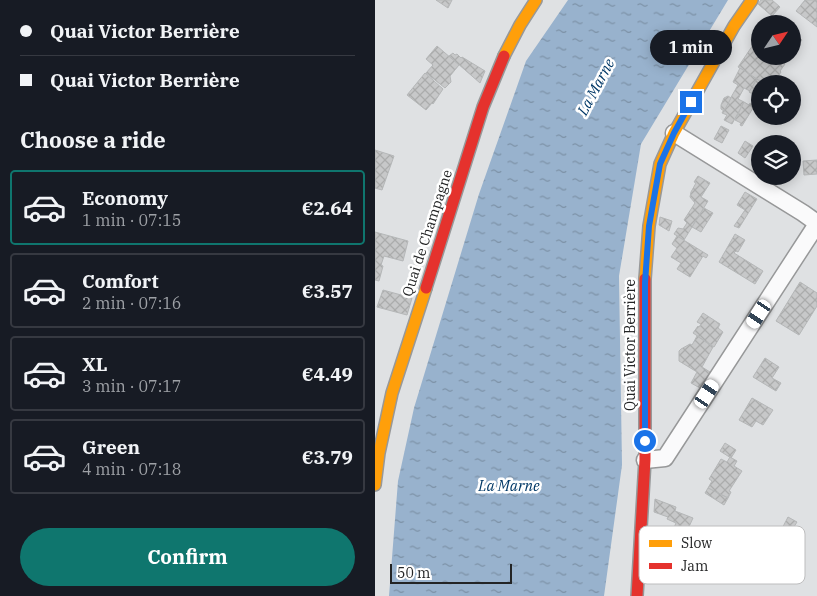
<!DOCTYPE html>
<html lang="en">
<head>
<meta charset="utf-8">
<style>
	:root { --surface:#171b24; --page:#20242c; --text:#f1f3f6; --muted:#9ea1a6; --line:#363941; --accent:#0f766e }
	body { margin:0; font-family:"IBM Plex Serif",serif; background:var(--page); color:var(--text); height:100vh; display:flex; flex-direction:column; font-size:19px; white-space:nowrap }
	* { box-sizing:border-box; margin:0 }
	p { font-size:16px; color:var(--muted) }
	.icon { flex:none; width:28px; height:28px; fill:none; stroke:currentColor; stroke-width:2; stroke-linecap:round; stroke-linejoin:round }
	.map { position:relative; flex:1; overflow:hidden }
	.details { display:flex; flex-direction:column; background:var(--surface); width:375px }
	.details>* { flex:none }
	.top-card { display:grid; align-content:center; height:110px; padding:0 20px; background:var(--surface) }
	.needle { width:32px; rotate:55deg }
	.controls { position:absolute; left:376px; top:15px; display:grid; gap:10px }
	.controls a { display:grid; place-items:center; width:50px; height:50px; border-radius:50%; background:var(--surface); box-shadow:0 2px 12px #0003; font-size:25px }
	.scale { position:absolute; left:15px; bottom:12px; width:122px; box-sizing:border-box; padding-left:5px; border:2px solid #232425; border-top:0; font-size:14px; line-height:18px; white-space:nowrap; color:#232425; -webkit-text-stroke:4px #fff; paint-order:stroke }
	.end { position:absolute; width:22px; height:22px; margin:-11px; border:6px solid #1a73e8; background:#fff; box-shadow:0 0 0 2px #fff }
	.from { border-radius:50% }
	.bubble { position:absolute; height:35px; border-radius:18px; background:var(--surface); box-shadow:0 2px 12px #0003; font-size:16px; font-weight:800; line-height:35px; text-align:center }
	.car { position:absolute; width:15px; height:30px; margin:-15px -8px; border-radius:6px; box-shadow:0 0 4px 1px #0007; background:linear-gradient(#fff 24%,#345 0 40%,#fff 0 76%,#345 0 86%,#fff 0) }
	.top-card b { display:flex; align-items:center; gap:18px; height:48px; font-size:19px }
	.top-card b+b { border-top:1px solid var(--line) }
	.top-card i { width:12px; height:12px; background:var(--text) }
	ul { padding:0; list-style:none }
	li { display:flex; align-items:center; gap:15px; height:75px; margin:0 10px 8px; padding:0 10px; border:2px solid var(--line); border-radius:5px }
	li div { flex:1 }
	li b { display:block; font-size:19px }
	li em { font-style:normal; font-weight:800 }
	li.on { border-color:var(--accent) }
	li>.icon { width:45px; height:45px; stroke-width:1.5 }
	h2 { padding:0 20px; font-size:22px; line-height:60px }
	.button { display:flex; gap:10px; margin-top:auto; padding:10px 20px }
	.button a { flex:1; height:58px; border-radius:30px; background:var(--accent); color:#fff; font-size:20px; font-weight:800; line-height:58px; text-align:center }
	main { display:flex; flex:1; min-height:0 }
	.map>svg:first-child { display:block }
</style>
</head>
<body>
<main>
<section class="details">
<div class="top-card">
<b><i class="from"></i>Quai Victor Berrière</b>
<b><i></i>Quai Victor Berrière</b>
</div>
<h2>Choose a ride</h2>
<ul>
<li class="on"><svg class="icon" aria-label="car" viewBox="0 0 24 24"><path d="M5 17H2v-5l4-1 3-4h7l3 4 3 1v5h-3M9 17h6M6 11h13"/><circle cx="7" cy="17" r="2"/><circle cx="17" cy="17" r="2"/></svg><div><b>Economy</b><p>1 min · 07:15</p></div><em>€2.64</em></li>
<li><svg class="icon" aria-label="car" viewBox="0 0 24 24"><path d="M5 17H2v-5l4-1 3-4h7l3 4 3 1v5h-3M9 17h6M6 11h13"/><circle cx="7" cy="17" r="2"/><circle cx="17" cy="17" r="2"/></svg><div><b>Comfort</b><p>2 min · 07:16</p></div><em>€3.57</em></li>
<li><svg class="icon" aria-label="car" viewBox="0 0 24 24"><path d="M5 17H2v-5l4-1 3-4h7l3 4 3 1v5h-3M9 17h6M6 11h13"/><circle cx="7" cy="17" r="2"/><circle cx="17" cy="17" r="2"/></svg><div><b>XL</b><p>3 min · 07:17</p></div><em>€4.49</em></li>
<li><svg class="icon" aria-label="car" viewBox="0 0 24 24"><path d="M5 17H2v-5l4-1 3-4h7l3 4 3 1v5h-3M9 17h6M6 11h13"/><circle cx="7" cy="17" r="2"/><circle cx="17" cy="17" r="2"/></svg><div><b>Green</b><p>4 min · 07:18</p></div><em>€3.79</em></li>
</ul>
<div class="button"><a>Confirm</a></div>
</section>
<div class="map">
<svg width="442" height="596" viewBox="0 0 442 596">
	<defs>
		<pattern id="water-ripples" width="26" height="14" patternUnits="userSpaceOnUse" patternTransform="scale(1.25)"><rect width="26" height="14" fill="#98b2cd"/><path d="M2 4q2-2 4 0t4 0M15 11q2-2 4 0t4 0" fill="none" stroke="#7c91a6"/></pattern>
		<pattern id="building-cross-hatch" width="8" height="8" patternUnits="userSpaceOnUse" patternTransform="scale(1.25)"><rect width="8" height="8" fill="#c7c8c9"/><path d="M0 0l8 8M0 8l8-8" fill="none" stroke="#abacac"/></pattern>
	</defs>
	<rect width="100%" height="100%" fill="#dfe1e3"/>
	<path fill="url(#water-ripples)" d="M193,0h160l-87,144 -22,132 3,189 -18,131h-215l9,-115 16,-73 65,-214 47,-133z"/>
	<g fill="url(#building-cross-hatch)" stroke="#b5b7b8">
		<path d="M61,0h16l-4,8z"/>
		<path d="M386,0h11l8,7 -8,9 -14,-12z"/>
		<path d="M430,0h12v27l-21,-16z"/>
		<path d="M418,32l9,8 -4,5 -5,-5z"/>
		<path d="M380,42l5,3v11h15l10,8 -5,7 1,1 -8,12h-9l-26,-17z"/>
		<path d="M62,46l22,19 -9,11 1,6 -6,6 -19,-15 7,-8 -7,-6z"/>
		<path d="M78,53l2,2 2,-1 4,4 1,-1 23,14 -5,12 -31,-27z"/>
		<path d="M365,68l17,11 -7,12 -6,-3 -6,11 6,3 -12,22 -8,-4 3,-5 -5,-2 16,-28 -5,-3z"/>
		<path d="M50,73l18,16 -10,15 -1,-1 -6,7 -19,-15z"/>
		<path d="M382,79l7,5h-4v10l-2,3 -9,-5z"/>
		<path d="M353,96l3,2 -7,13 -3,-2v-4l3,-7z"/>
		<path d="M369,102l5,3 1,-2 3,2v3l-11,18 -2,-1 1,-2 -6,-3z"/>
		<path d="M346,126l8,4 -7,13 -8,-4z"/>
		<path d="M370,141l8,5 -8,12 -7,-5z"/>
		<path d="M0,150l19,6 -12,34 -7,-2z"/>
		<path d="M442,160v14l-13,1 -1,-14z"/>
		<path d="M323,176l12,7 -9,14 7,4 -24,39 -10,-6 4,-6 5,1 4,-6 -3,-3 11,-17 -5,-6 1,-5 5,-9 -2,-1z"/>
		<path d="M370,192l12,7 -18,29 -5,-2 11,-16 -8,-5z"/>
		<path d="M329,208l9,5 -12,19 -9,-5z"/>
		<path d="M285,217l12,4 -3,10 -10,-6z"/>
		<path d="M0,232l33,9 -5,20 -19,-5 -3,9 2,1 -4,15 -4,-1z"/>
		<path d="M360,234l10,6 -7,12 -2,-1 -2,2 29,18 -8,13 -36,-22z"/>
		<path d="M302,236l31,19 -2,3 -3,-2 -13,21 -13,-8 4,-6 -10,-6 6,-9 -5,-4z"/>
		<path d="M425,282l17,11v13l-18,29 -23,-14z"/>
		<path d="M8,290l29,8 -5,17 -30,-8z"/>
		<path d="M328,313l17,11 -2,4 5,4 -9,15 -21,-14 5,-7 1,1 2,-3 -4,-2z"/>
		<path d="M322,336l16,11 -11,20 8,5 -10,16 -9,-5 6,-11 -18,-11v-10l2,-2 9,-5 2,1z"/>
		<path d="M390,358l14,9 -7,11 9,5 -5,8 -23,-14z"/>
		<path d="M377,398l21,12 -10,15 -7,-4 -4,6 -13,-7z"/>
		<path d="M350,443l11,7 -5,8 -11,-7z"/>
		<path d="M355,457l7,4 -3,5 8,5 -13,20 2,1 -3,6 -20,-10 4,-7 -3,-2 12,-20 6,3z"/>
		<path d="M333,488l20,10 -4,7 -19,-12z"/>
		<path d="M280,499l21,8 -1,4 18,7 -11,24 -12,-5 6,-14 -9,-4 1,-2 -14,-5z"/>
		<path d="M413,517l9,5 -17,27 -12,-5 2,-4 5,2z"/>
	</g>
	<g fill="none" stroke-linecap="round" stroke-linejoin="round">
		<g stroke="#979899" stroke-width="19">
			<g id="street">
				<path d="M299,133l129,80 14,10"/>
				<path d="M270,460l20,-2 152,-234"/>
			</g>
		</g>
		<g stroke="#979899" stroke-width="14">
			<g id="slow">
				<path d="M129,56l16,-31 16,-25"/>
				<path d="M270,279l4,-53 11,-62 14,-31 60,-107 18,-26"/>
				<path d="M0,485l4,-32 13,-60 34,-105"/>
			</g>
		</g>
		<g stroke="#979899" stroke-width="14">
			<g id="jam">
				<path d="M51,288l57,-181 21,-51"/>
				<path d="M262,596l8,-136v-181"/>
			</g>
		</g>
		<use href="#street" stroke="#fafafb" stroke-width="16"/>
		<use href="#slow" stroke="#ff9f0a" stroke-width="11"/>
		<use href="#jam" stroke="#e5322d" stroke-width="11"/>
	</g>
	<g fill="none" stroke-linecap="round" stroke-linejoin="round">
		<path stroke="#1a73e8" stroke-width="6" d="M270,441v-158l4,-57 11,-62 14,-31 17,-31"/>
	</g>
	<g text-anchor="middle" stroke-width="5" stroke-linejoin="round" paint-order="stroke">
		<g font-size="14" fill="#232425" stroke="#fff">
			<text transform="translate(52 233) rotate(-72)" y="5">Quai de Champagne</text>
			<text transform="translate(255 345) rotate(-90)" y="5">Quai Victor Berrière</text>
		</g>
		<g font-size="15" font-style="italic" fill="#003867" stroke="#fff">
			<text transform="translate(221 87) rotate(-62)" y="5">La Marne</text>
			<text x="134" y="491">La Marne</text>
		</g>
	</g>
	<rect x="264" y="526" width="166" height="58" rx="8" fill="#fff" stroke="#bdbdbe" stroke-width="1"/>
	<rect x="274" y="540" width="23" height="7" fill="#ff9f0a"/>
	<rect x="274" y="563" width="23" height="6" fill="#e5322d"/>
	<g font-size="14" fill="#232425">
		<text x="306" y="548">Slow</text>
		<text x="306" y="571">Jam</text>
	</g>
</svg>
<div class="controls">
<a><svg class="needle" viewBox="-14 -14 28 28"><path d="M0-13l5 13h-10z" fill="#e53935"/><path d="M0 13l5-13h-10z" fill="#9ea1a6"/></svg></a>
<a><svg class="icon" aria-label="locate" viewBox="0 0 24 24"><circle cx="12" cy="12" r="6"/><path d="M12 2v4M12 18v4M2 12h4M18 12h4"/></svg></a>
<a><svg class="icon" aria-label="layers" viewBox="0 0 24 24"><path d="M12 4l9 5-9 5-9-5zM3 14l9 5 9-5"/></svg></a>
</div>
<div class="scale">50 m</div>
<i class="end from" style="left:270px;top:441px"></i>
<i class="end" style="left:316px;top:102px"></i>
<div class="bubble" style="left:275px;top:30px;width:82px">1 min</div>
<i class="car" style="left:384px;top:314px;rotate:213deg"></i>
<i class="car" style="left:332px;top:394px;rotate:33deg"></i>
</div>
</main>
</body>
</html>
